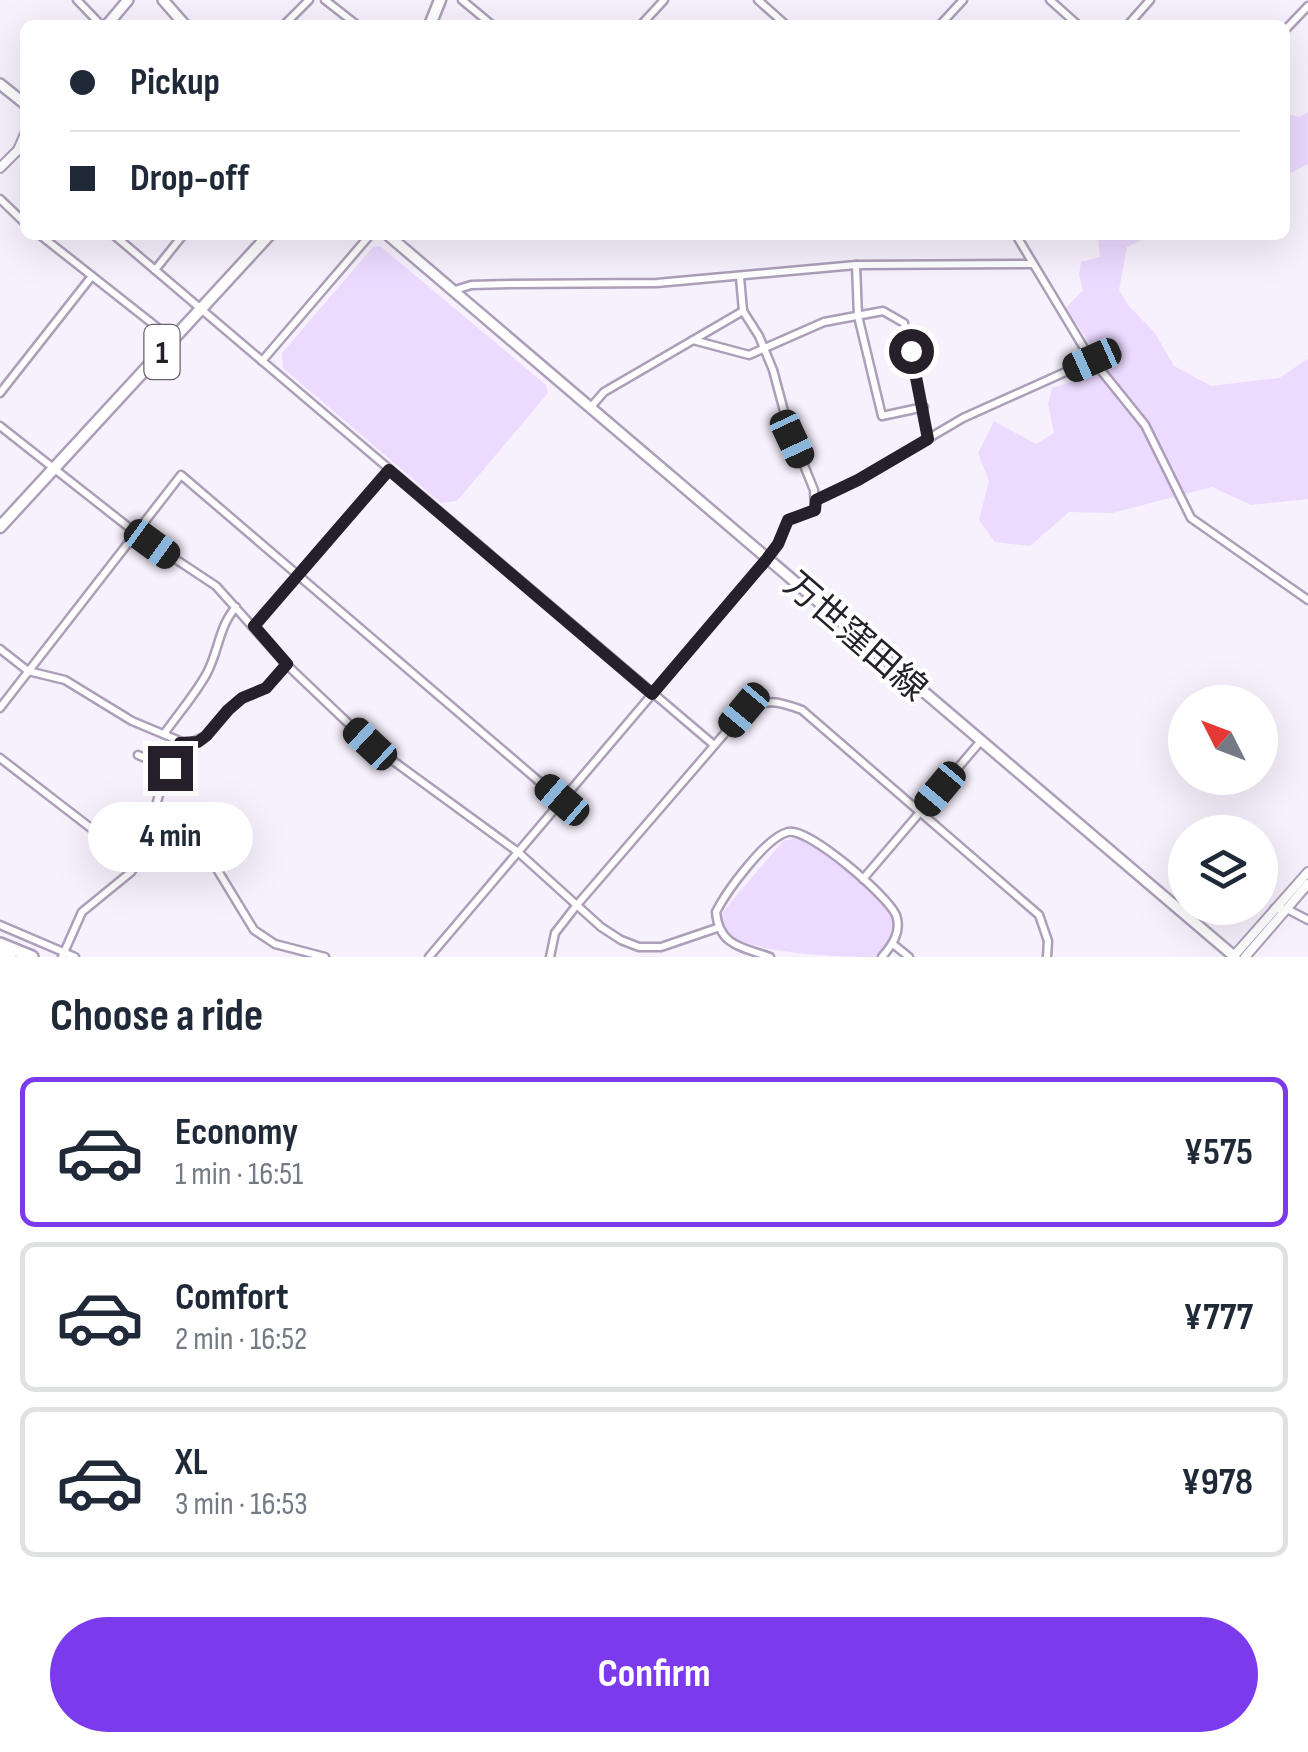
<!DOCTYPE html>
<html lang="en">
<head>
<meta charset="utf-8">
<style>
	:root { --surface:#fff; --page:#f2f2f3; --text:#1f2937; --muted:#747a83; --line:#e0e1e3; --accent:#7c3aed }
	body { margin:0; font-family:"Sofia Sans Condensed","Noto Sans JP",sans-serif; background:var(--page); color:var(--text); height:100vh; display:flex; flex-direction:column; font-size:38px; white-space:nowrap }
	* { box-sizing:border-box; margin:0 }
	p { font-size:32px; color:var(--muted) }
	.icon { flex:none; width:55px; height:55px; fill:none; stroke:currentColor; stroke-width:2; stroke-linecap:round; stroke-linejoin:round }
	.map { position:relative; height:957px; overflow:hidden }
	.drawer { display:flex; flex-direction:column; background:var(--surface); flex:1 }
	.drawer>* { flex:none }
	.guide { position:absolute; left:20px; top:20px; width:1270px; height:220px; border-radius:15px; box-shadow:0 10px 40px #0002; display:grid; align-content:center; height:220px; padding:0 50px; background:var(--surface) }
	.needle { width:65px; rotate:312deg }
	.controls { position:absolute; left:1168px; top:685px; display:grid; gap:20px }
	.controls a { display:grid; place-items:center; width:110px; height:110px; border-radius:50%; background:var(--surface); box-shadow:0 10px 40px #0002; font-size:50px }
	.end { position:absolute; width:45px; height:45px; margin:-22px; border:12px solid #25202a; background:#fff; box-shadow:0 0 0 5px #fff }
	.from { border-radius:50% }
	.bubble { position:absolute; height:70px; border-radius:35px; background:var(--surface); box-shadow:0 10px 40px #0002; font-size:32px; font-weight:700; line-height:70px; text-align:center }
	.car { position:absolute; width:30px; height:60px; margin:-30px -15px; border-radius:12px; box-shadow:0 0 8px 2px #0007; background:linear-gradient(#222 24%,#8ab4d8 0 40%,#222 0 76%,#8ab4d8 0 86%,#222 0) }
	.guide b { display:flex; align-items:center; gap:35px; height:95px; font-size:38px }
	.guide b+b { border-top:2px solid var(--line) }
	.guide i { width:25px; height:25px; background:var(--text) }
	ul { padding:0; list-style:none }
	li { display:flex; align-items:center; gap:30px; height:150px; margin:0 20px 15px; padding:0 30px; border:5px solid var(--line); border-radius:15px }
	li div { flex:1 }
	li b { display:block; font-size:38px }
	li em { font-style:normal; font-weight:700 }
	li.selected { border-color:var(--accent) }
	li>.icon { width:90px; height:90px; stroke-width:1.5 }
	h2 { padding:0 50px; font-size:45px; line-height:120px }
	.action { display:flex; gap:20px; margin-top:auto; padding:20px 50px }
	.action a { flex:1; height:115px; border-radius:60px; background:var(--accent); color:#fff; font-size:40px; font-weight:700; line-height:115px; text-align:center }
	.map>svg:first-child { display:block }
</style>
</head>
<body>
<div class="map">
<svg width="1308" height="957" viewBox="0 0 1308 957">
	<rect width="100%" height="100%" fill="#f7f1fd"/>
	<g fill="#ecdaff">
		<path d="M1308,112v52l-23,12v-63l14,4z"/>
		<path d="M1098,235h54l-25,12 -8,43 10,16 26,27 19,33 37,20 68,-8 29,-19v140l-57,6 -39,-18 -100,26 -43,-1 -39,34 -35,-4 -16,-22 10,-39 -11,-28 16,-32 42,23 18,-11 -6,-29 4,-16 23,-7 24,-24 -33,-49 17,-18 -4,-15 2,-13 19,-5z"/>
		<path d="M380,246l166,139 2,8 -91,108 -16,2 -158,-135 -1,-15 91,-106z"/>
		<path d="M802,836l98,78 1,17 -17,26c-26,0 -193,0 -158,-49l57,-67z"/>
	</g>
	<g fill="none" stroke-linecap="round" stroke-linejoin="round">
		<g stroke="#ac9fb9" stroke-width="11">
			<g id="minor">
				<path d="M77,0l24,25"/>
				<path d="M325,0l32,25"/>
				<path d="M462,0l30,25"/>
				<path d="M758,0l28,25"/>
				<path d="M1050,0l28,25"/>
				<path d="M284,25l25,-25"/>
				<path d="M641,25l23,-25"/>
				<path d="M940,25l23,-25"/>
				<path d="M1128,25l22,-25"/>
				<path d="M1285,30l23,-24"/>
				<path d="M0,199l25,24"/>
				<path d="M40,235l132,104"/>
				<path d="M114,235l600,510"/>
				<path d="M1016,235l71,118 58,72 46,93 117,82"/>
				<path d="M856,265l2,51 24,100 42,-9"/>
				<path d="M155,270l28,-35"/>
				<path d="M452,291l19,-6 38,-1 148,-1 199,-18 177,-1"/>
				<path d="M693,340l56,15 75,-33 59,-11 21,12 24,116"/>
				<path d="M262,361l108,-126"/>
				<path d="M0,393l92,-117"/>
				<path d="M590,408l14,-16 139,-81"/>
				<path d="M0,426l136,107 80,53 71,79 83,79 148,108 83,75 20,13 18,7h22l56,-19"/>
				<path d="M816,500l42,-20 105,-62 129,-58"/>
				<path d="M255,626l134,-156"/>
				<path d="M0,649l28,22 37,9 67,41 55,23 19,-8 22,-25 14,-13 24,-10 21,-23"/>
				<path d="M0,708l181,-233 381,326"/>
				<path d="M164,734c14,-20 31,-39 43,-61 12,-23 12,-47 29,-66"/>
				<path d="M138,755l31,13"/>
				<path d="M0,758l105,81 25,33"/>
				<path d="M156,813l42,25 56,92 21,14 50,13"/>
				<path d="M863,879l117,-137"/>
				<path d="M1274,909h13l21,11"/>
				<path d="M0,925l75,32"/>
				<path d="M893,944l16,13"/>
				<path d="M62,957l20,-45 49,-40 13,-21 17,-64 19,-44"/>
				<path d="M429,957l338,-398 12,-15 9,-24 27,-10 -1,-20 -26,-64 -15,-56 -14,-34 -16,-25 -3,-34"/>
				<path d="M550,957l5,-24 21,-27 168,-195c22,-13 34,-10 58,-1l237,205 9,26 -1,16"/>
				<path d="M770,957c-28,-10 -51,-11 -54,-45 10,-20 50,-75 72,-80 20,-5 99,63 108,83 6,17 -4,30 -14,42"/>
			</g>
		</g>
		<g stroke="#ac9fb9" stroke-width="12">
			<g id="tertiary">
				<path d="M0,168l18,-18 7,-16"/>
				<path d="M1233,957l75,-85"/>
				<path d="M1245,957l63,-73"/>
			</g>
		</g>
		<g stroke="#ac9fb9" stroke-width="14">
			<g id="secondary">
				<path d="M163,0l22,25"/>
				<path d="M107,25l21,-25"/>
				<path d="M0,84l25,20"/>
				<path d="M388,235l847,722"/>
			</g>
		</g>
		<g stroke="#ac9fb9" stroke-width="15">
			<g id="primary">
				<path d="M430,25l10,-25"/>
				<path d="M0,527l269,-292"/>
			</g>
		</g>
		<g stroke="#ac9fb9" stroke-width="16">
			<g id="motorway">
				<path d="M0,944l32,13"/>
				<path d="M0,953l10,4"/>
			</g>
		</g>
		<use href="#minor" stroke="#fff" stroke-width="6"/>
		<use href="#tertiary" stroke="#fff" stroke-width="8"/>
		<use href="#secondary" stroke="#fff" stroke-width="9"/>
		<use href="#primary" stroke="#fff" stroke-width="10"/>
		<use href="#motorway" stroke="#fff" stroke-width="11"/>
	</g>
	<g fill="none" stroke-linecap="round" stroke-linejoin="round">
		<path stroke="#25202a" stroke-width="12" d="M170,768l10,-25 18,-1 8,-6 22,-26 14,-12 24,-10 21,-24 -33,-38 135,-156 263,224 114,-134 12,-16 10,-24 27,-10 1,-10 42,-20 70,-41 -17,-88"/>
	</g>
	<g text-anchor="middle" stroke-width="8" stroke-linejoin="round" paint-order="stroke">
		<rect fill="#fff" stroke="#66636a" stroke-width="2.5" x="144.5" y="325" width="35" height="54" rx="8"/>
		<g font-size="32" font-weight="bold" fill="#25202a">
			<text x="162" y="363">1</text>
		</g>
		<g font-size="35" fill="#25202a" stroke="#fff">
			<text transform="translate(856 636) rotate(41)" y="12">万世窪田線</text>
		</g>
	</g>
</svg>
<div class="controls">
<a><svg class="needle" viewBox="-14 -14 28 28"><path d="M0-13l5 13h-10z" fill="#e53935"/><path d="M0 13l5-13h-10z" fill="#747a83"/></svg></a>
<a><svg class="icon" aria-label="layers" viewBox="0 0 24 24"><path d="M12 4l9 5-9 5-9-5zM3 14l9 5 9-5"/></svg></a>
</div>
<i class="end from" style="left:911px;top:351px"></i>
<i class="end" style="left:170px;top:768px"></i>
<div class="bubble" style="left:88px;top:802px;width:165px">4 min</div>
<i class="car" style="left:1092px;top:360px;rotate:246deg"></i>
<i class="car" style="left:792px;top:439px;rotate:155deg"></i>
<i class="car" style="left:152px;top:544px;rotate:126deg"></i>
<i class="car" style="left:744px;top:710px;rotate:220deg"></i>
<i class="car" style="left:370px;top:744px;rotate:313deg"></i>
<i class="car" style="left:940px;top:789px;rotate:220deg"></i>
<i class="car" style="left:562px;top:800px;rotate:311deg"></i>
<div class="guide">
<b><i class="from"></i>Pickup</b>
<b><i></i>Drop-off</b>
</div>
</div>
<section class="drawer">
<h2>Choose a ride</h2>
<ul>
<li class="selected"><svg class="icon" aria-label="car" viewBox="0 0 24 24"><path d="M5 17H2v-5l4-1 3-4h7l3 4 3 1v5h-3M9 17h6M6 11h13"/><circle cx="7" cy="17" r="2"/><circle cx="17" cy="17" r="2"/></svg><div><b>Economy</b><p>1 min · 16:51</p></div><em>¥575</em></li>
<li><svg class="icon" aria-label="car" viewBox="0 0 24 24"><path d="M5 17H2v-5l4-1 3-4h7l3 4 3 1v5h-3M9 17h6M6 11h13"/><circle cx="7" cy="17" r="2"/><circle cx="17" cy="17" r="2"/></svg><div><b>Comfort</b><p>2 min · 16:52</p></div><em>¥777</em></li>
<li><svg class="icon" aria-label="car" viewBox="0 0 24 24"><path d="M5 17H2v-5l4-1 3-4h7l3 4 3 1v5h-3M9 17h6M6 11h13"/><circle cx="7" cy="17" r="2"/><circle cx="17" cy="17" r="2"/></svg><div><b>XL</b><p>3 min · 16:53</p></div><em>¥978</em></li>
</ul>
<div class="action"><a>Confirm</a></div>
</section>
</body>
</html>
